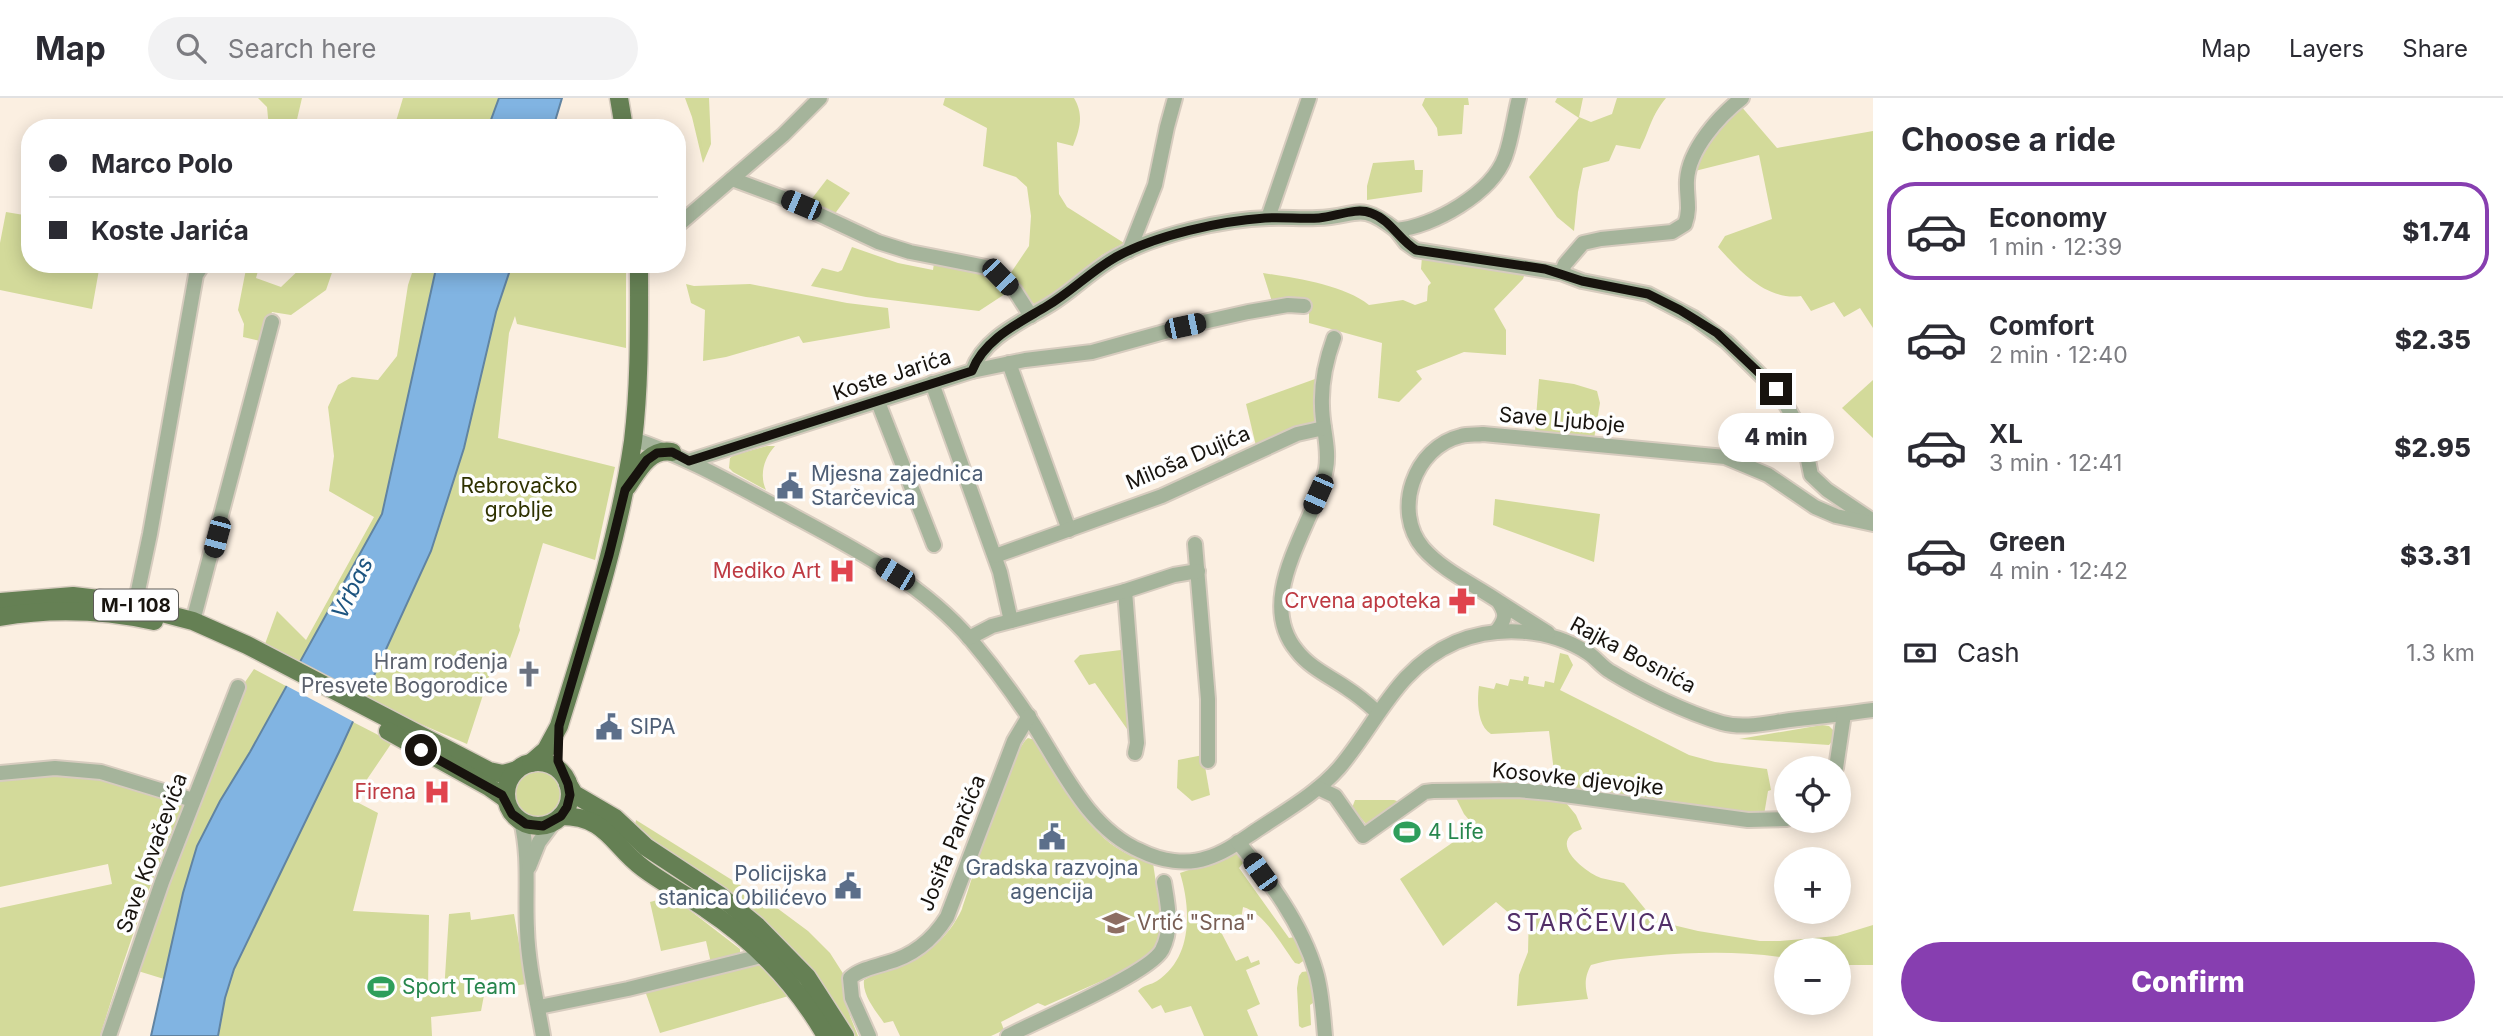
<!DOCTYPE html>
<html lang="en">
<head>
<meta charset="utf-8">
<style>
	:root { --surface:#fff; --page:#f2f2f3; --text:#2b2b33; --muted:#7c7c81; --line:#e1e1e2; --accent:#873eb0 }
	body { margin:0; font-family:Inter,sans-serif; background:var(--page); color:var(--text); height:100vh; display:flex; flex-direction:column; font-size:26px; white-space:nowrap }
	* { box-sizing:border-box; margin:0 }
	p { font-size:23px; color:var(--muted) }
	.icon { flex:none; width:38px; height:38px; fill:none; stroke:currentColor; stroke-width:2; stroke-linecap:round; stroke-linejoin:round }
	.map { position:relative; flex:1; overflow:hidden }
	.drawer { display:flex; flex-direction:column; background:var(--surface); width:630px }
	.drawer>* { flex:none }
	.guide { position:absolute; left:21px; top:21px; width:665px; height:154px; border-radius:28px; box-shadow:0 4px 18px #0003; display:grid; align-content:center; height:154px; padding:0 28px; background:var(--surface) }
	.tools { position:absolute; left:1774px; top:658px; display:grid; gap:14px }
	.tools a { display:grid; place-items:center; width:77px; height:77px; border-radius:50%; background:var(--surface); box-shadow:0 4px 18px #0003; font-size:35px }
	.end { position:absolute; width:32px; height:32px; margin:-16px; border:9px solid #17130e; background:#fff; box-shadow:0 0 0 4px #fff }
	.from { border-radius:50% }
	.bubble { position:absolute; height:49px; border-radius:24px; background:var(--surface); box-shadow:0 4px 18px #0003; font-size:23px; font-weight:800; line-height:49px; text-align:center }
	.car { position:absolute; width:21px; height:42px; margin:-21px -10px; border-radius:9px; box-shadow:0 0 5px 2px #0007; background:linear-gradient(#222 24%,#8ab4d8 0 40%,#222 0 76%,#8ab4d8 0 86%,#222 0) }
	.guide b { display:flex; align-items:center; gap:24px; height:66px; font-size:26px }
	.guide b+b { border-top:2px solid var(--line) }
	.guide i { width:18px; height:18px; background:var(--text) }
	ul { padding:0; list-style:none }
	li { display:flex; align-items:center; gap:21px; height:98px; margin:0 14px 10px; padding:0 14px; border:4px solid transparent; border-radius:28px }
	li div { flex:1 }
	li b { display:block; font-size:26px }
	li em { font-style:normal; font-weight:800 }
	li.selected { border-color:var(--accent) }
	li>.icon { width:63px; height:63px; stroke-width:1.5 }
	h2 { padding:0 28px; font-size:32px; line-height:84px }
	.pay { display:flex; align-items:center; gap:18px; height:77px; padding:0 28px; font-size:26px }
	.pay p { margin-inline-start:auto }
	.primary-button { display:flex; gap:14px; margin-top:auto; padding:14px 28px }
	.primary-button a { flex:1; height:80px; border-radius:42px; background:var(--accent); color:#fff; font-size:28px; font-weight:800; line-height:80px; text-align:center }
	header { display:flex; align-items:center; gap:42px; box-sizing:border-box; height:98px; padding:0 35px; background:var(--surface); border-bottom:2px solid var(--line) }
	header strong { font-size:33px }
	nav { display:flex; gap:38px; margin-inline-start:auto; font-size:24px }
	.search { width:490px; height:63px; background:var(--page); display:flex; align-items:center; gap:18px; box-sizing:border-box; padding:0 24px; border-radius:38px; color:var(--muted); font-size:26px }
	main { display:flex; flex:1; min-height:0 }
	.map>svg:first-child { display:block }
</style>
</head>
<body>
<header>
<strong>Map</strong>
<div class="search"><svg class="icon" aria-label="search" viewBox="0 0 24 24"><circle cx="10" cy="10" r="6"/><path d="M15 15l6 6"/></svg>Search here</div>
<nav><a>Map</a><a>Layers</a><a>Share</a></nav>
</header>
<main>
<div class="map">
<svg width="1873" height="938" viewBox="0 0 1873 938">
	<rect width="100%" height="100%" fill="#fbefe1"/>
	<g fill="#d3da9a">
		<path d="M258,0h44l-7,30h-26l-2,-21z"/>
		<path d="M403,0h96l-11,30h-94z"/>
		<path d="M685,0h24l2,46 -8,19 -11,-46z"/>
		<path d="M945,0h129c10,17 6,30 -1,48l-16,-4 2,52 8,13 57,36 -22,12 -63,51 -4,-1 -27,-28 21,-31 2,-30 -4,-29 -11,-10 -33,-11 4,-38 -44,-23z"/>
		<path d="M1425,0h43l1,7h-5l-2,29 -24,2 -1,-8 -15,-23z"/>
		<path d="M1557,0h26l-4,19 12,5 21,-8 5,-16h49c-15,18 -16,31 -26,51l-24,-4 -7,16 -26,7 -5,24 -4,39 -17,-14 -28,-40 50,-59 -24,-16z"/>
		<path d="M1740,7l37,43 96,-17v197l-13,-20 -16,9 -10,-15 -23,9 -10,-15c-35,5 -62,-26 -83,-49l7,-11 47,-17 -13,-64 -68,17c11,-25 28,-49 49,-67z"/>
		<path d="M1414,62l1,10h8l-1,22 -55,8v-14l6,-23z"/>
		<path d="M827,81l23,14 -19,26 -24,-14z"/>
		<path d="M6,114l24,4v48h70l-8,45 -92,-19v-47z"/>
		<path d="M852,149l46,16 35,7 1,-7c33,6 49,5 74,29l-29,19 -113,-14 -55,-11 11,-18 16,4 4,-2z"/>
		<path d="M1422,159l104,13 -3,9 -29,30 12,21v25l-42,-3 -48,19 6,8 -23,23 -21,-4 4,-55 -73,-20v-14l-36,-4 -10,-32c32,5 81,12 106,32l34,-5 12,5 12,-4 1,-15 3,-3 -10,-14z"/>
		<path d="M247,166h13l-4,14 25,9 24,-23h30l-9,26 -35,25 -19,-3 -12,29 -17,-4 1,-13 -6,-14z"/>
		<path d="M415,166h22l-55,250 -82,148 -35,-18 12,-33 29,29 68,-123 -45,-26 5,-35 -6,-49 10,-22 14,-8 26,3 19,-24 11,-71z"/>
		<path d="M512,166h114v84l-109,-24 -2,-8 -6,17 -11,105 117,29 -20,93 -52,-17 -24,83 1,4 -10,28 -14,-3 -29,89 -65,-28 -38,-20 67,-145 33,-103 32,-136z"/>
		<path d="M686,186l8,2 56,-2 97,19 41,5 2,20 -87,15 -4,-7 -73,21 -23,4 2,-51 -14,-7z"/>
		<path d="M1315,281l2,44 -61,23 -10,-42z"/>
		<path d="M1539,281l35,5 23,7 3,12 -6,36 -59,-8z"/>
		<path d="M1873,282v58l-31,-30z"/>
		<path d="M767,348h8c-11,12 -16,29 -9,44l-33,-18 -4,-4 1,-10 4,-3z"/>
		<path d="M1495,401l105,15 -6,48 -101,-37z"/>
		<path d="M1121,552l8,77 -2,2 -32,-46 -6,2 -15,-24 6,-6z"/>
		<path d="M1560,555l8,2 5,10 -13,25 129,65 26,7 52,7 4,21 -3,1 -4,24 -184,-26 -24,-1 -7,-57 -58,3c-14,-9 -14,-33 -12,-48l15,3 2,-6 12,3 2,-7 13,2 1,-5 5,1 -1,7 16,3 1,-6 9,2z"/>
		<path d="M254,571l32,17 -36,66 -30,49 -23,45 -14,47 -19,86 -26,-8 15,-55 90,-231z"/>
		<path d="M353,624l35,18 3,4 -38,56 25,13 -25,98 76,4 -1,76 16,1 5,-78 21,-2 1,8 43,-6 12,70 -41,6 -4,21 -50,6 1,19h-214l7,-38 9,-29z"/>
		<path d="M1822,627l7,1 6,6 -1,7 -5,6 -90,-6z"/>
		<path d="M1028,640l7,2c24,37 47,88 87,111 9,6 21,9 31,12l9,60 -3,16 -6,13 -22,16 -86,38 -7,-3 -37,19 3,8 -13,6h-91l-7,-15 -9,2c-8,-12 -22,-28 -20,-43 10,-6 21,-9 32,-13 30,-10 53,-30 66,-58 9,-26 50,-162 66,-171z"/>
		<path d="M1203,657l7,40 -18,6 -15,-13 1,-28z"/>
		<circle cx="537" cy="696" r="23"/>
		<path d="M94,676l91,29c-35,75 -60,154 -85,233h-100v-128l112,-24 -4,-20 -108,23v-107l39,-5z"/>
		<path d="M1488,698l74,2 14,17 6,14c-4,2 -7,2 -10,5 -18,14 15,39 29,44 7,2 15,3 23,5l26,32 23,10 25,6 62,10h20l57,-5 36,-11v40h-34v-15h-52v8c-45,-7 -91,-6 -137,-2 -20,2 -39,3 -59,9 -7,13 -6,21 -3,34l-71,7 2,-31 9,-23 1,-41 -19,3 -14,-12 -53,44 -43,-67 75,-52 -11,-13 -8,-16z"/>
		<path d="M1355,702h39l6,2 -33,23 -15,-17z"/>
		<path d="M636,722l141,88 31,23 22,22 14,22 6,41 8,20h-7l-12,-22 -183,-168 -21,-21z"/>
		<path d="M1238,755l5,10 -4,5 50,70 6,-1 11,22 -7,5 -4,-1c-13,-17 -31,-51 -52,-56l-2,13 -21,10 16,31 12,-5 3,7 8,-3 1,4 -14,6 14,34 -13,6 11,26h-54l-13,-30 -26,7 -4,-8 -9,4 -14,-18c5,-6 13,-6 19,-10 36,-24 34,-72 23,-108z"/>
		<path d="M669,799l10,5 61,47v5l-29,9 -5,-22 -45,10 -11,-49z"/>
		<path d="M763,865l29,32 -132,38 -16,-45z"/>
		<path d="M1309,873l7,30 -6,4 1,20 -9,3 -3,-2 -2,-38 2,-12 3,-4z"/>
	</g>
	<g fill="#81b4e2" stroke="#6184a2" stroke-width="2">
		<path d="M499,0h63l-9,30h-65z"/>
		<path d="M437,166h75l-16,48 -32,136 -33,103 -92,201 -105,217 -9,29 -7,38h-67l32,-143 14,-47 23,-45 30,-49 132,-238z"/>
	</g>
	<path fill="#fbefe1" d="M297,562l70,38 -11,25 -73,-39z"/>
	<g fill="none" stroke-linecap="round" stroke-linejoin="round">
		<g stroke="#d7ccbf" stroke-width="18">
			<g id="minor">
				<path d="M732,81l54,20 92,43 32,10 76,15 14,10 15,14 16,25"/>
				<path d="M1268,120l41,-120"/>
				<path d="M677,128l106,-91 37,-37"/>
				<path d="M1396,132l10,13 10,7 145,23 21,8 66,13 46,24 33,24 53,52 23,41 8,40 16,15 46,31"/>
				<path d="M1129,153l26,-66 12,-58 8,-29"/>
				<path d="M1561,175l4,-9 18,-21 18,-4 71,-7 13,-8c6,-16 1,-28 2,-44 2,-31 32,-64 55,-82"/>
				<path d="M1334,240c-8,22 -13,44 -12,68 0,21 8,42 4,63 -10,54 -74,128 -29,182 13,17 34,26 51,38 11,7 20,15 29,23"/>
				<path d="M1009,265l60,167"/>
				<path d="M972,273l53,-11 67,-8 94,-26 62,-14 40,-7 16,1"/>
				<path d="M932,285l68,189 11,49"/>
				<path d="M878,304l56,143"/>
				<path d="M633,341c51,17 97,43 144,68 68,37 143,73 194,133 21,25 41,52 59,79 31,47 57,109 111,132 20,10 45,14 66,7 20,-6 36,-19 53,-30 27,-18 57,-35 79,-60 39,-46 57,-100 117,-126 42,-17 93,-14 132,11 8,5 14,14 23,19 31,19 76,41 111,51 22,6 45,0 68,-3 28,-3 55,-6 83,-10"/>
				<path d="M689,363l283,-90c12,-34 50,-49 79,-67 23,-14 41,-34 65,-47 40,-22 107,-38 153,-39 16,-1 32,1 48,0 41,-1 41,-18 79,12 37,-3 96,-37 109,-73 7,-19 9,-40 14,-59"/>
				<path d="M1195,446l13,155v62"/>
				<path d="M995,458l167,-60 135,-62 27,-6"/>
				<path d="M1125,493l12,152 -2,10"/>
				<path d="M1501,505l47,30"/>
				<path d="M135,507l15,-71 46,-259 7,-11"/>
				<path d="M193,523l79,-299"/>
				<path d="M1496,534c10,-13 11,-18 2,-31 -25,-17 -55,-30 -75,-53 -31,-37 -9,-101 38,-112 7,-2 15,-1 22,-2l242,23 43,18 47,32 21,9 37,8"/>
				<path d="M969,540l23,-12 133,-35 49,-16 24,-4"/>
				<path d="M1836,670l8,-54"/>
				<path d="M0,675l55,-5 46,4 92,28"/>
				<path d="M1318,690l17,8 28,40 62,-44 8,-1 84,-1 33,3 198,27 39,-1"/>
				<path d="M521,723c9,36 4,72 6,108 1,36 10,72 16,107"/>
				<path d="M1238,744c31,38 64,82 78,130 6,20 7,43 9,64"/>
				<path d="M529,769l10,-25 15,-20"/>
				<path d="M539,909l89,-18 137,-34"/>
				<path d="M109,938l53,-154 76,-195"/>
				<path d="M869,938l-17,-38 -2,-20c10,-9 24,-11 36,-15 27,-7 46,-22 61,-46l67,-176 15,-25"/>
				<path d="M1008,938c30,-16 141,-62 154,-86 11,-22 6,-44 2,-68"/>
			</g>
		</g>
		<g stroke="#d7ccbf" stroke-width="21">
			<g id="major">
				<path d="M619,0l5,30"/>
				<path d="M627,389c11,-16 22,-39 45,-35"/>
				<path d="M0,504l73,-6 43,5 77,20 54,24 242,126 14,3 14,-4"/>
				<path d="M0,519c52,-9 103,-7 154,4"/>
				<path d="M388,633l101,56 17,12"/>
				<circle cx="538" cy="696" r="32"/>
				<path d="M531,665l15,-13 13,-24c29,-94 60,-188 74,-285 7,-58 6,-118 6,-177"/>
				<path d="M568,686l6,10 41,24 31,29 73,48 38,31 50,51 38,59"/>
				<path d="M561,718c46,0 51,29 82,52 20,15 43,27 63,41 50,33 90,75 120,127"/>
			</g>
		</g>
		<use href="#minor" stroke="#a5b49b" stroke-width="14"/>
		<use href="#major" stroke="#658054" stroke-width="18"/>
	</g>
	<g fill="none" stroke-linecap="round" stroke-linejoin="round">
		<path stroke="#17130e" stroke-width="9" d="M421,652l81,45 10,19 14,10 17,2 18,-10 6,-9 3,-12 -2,-11 -10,-23 1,-35 50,-171 16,-65 22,-30 10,-7 15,-1 17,9 283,-90c12,-32 47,-48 75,-65 24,-14 44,-35 69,-49 40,-22 105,-36 149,-39 18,-1 36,1 54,0 16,-1 37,-11 52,-5 20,7 28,27 45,37l129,19 37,12 66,13 32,16 37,23 59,56"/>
	</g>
	<defs>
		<g id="civic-bare" transform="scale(2.1)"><path d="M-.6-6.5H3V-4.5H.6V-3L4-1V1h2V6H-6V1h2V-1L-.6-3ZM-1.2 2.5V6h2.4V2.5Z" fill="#5c6f8a" stroke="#fefefe" stroke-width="2.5" paint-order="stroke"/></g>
		<g id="hospital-bare" transform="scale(2.1)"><path d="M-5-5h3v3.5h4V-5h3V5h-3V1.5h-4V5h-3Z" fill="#e0444e" stroke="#fefefe" stroke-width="2.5" paint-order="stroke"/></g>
		<g id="pharmacy-bare" transform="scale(2.1)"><path d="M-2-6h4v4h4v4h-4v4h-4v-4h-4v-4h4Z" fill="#e0444e" stroke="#fefefe" stroke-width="2.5" paint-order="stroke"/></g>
		<g id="church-bare" transform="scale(2.1)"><path d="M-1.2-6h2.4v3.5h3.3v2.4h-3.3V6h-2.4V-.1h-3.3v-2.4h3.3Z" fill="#6b7280" stroke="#fefefe" stroke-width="2.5" paint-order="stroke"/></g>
		<g id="stadium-bare" transform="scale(2.1)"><path d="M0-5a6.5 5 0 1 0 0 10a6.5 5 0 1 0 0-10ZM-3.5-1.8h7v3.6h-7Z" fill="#2e9e5b" stroke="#fefefe" stroke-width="2.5" paint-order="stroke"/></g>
		<g id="school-bare" transform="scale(2.1)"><path d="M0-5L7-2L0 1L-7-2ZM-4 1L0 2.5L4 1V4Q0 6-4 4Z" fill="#8d6e63" stroke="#fefefe" stroke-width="2.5" paint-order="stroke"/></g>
	</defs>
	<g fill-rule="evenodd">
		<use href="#civic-bare" x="790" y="388"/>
		<use href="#hospital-bare" x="842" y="473"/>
		<use href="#pharmacy-bare" x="1462" y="503"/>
		<use href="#church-bare" x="529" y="576"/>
		<use href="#civic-bare" x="609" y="629"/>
		<use href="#hospital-bare" x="437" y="694"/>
		<use href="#stadium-bare" x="1407" y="734"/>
		<use href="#civic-bare" x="1052" y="739"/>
		<use href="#civic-bare" x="848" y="788"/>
		<use href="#school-bare" x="1116" y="825"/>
		<use href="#stadium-bare" x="381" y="889"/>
	</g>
	<g text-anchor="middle" stroke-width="7" stroke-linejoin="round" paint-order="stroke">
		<rect fill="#fefefe" stroke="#5c5a56" stroke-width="2" x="94" y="491.5" width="84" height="31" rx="5"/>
		<g font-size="19" font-weight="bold" fill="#17130e">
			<text x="136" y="514">M-I 108</text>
		</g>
		<g font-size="21" fill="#17130e" stroke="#fefefe">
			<text transform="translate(892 277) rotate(-18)" y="7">Koste Jarića</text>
			<text transform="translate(1562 322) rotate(5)" y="7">Save Ljuboje</text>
			<text transform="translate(1188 360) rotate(-23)" y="7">Miloša Dujića</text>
			<text transform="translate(1633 557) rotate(28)" y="7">Rajka Bosnića</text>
			<text transform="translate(1578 681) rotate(6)" y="7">Kosovke djevojke</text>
			<text transform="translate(952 745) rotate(-68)" y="7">Josifa Pančića</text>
			<text transform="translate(152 755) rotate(-70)" y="7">Save Kovačevića</text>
		</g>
		<g font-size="21" fill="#4e5e75" stroke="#fefefe" text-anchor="start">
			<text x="811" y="383">Mjesna zajednica<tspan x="811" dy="24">Starčevica</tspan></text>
			<text x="630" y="636">SIPA</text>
			<text x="1052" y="777" text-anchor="middle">Gradska razvojna<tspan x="1052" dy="24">agencija</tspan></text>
			<text x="827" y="783" text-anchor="end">Policijska<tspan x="827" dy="24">stanica Obilićevo</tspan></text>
		</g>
		<g font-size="21" fill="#2f3200" stroke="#fefefe">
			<text x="519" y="395">Rebrovačko<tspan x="519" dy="24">groblje</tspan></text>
		</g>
		<g font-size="21" fill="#be3a42" stroke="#fefefe" text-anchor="end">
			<text x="821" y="480">Mediko Art</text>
			<text x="1441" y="510">Crvena apoteka</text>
			<text x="416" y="701">Firena</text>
		</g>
		<g font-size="21" fill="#5b616d" stroke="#fefefe" text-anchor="end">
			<text x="508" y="571">Hram rođenja<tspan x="508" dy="24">Presvete Bogorodice</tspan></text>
		</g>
		<g font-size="21" fill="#27864d" stroke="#fefefe" text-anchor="start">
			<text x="1428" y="741">4 Life</text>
			<text x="402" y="896">Sport Team</text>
		</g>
		<g font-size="21" fill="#785e54" stroke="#fefefe" text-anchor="start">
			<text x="1137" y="832">Vrtić "Srna"</text>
		</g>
		<g font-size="23" font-style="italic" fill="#1b537f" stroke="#fefefe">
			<text transform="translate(352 490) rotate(-64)" y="8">Vrbas</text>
		</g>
		<g font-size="24" letter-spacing="2" fill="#522f68" stroke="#fefefe">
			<text x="1591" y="833">STARČEVICA</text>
		</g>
	</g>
</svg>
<div class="tools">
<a><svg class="icon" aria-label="locate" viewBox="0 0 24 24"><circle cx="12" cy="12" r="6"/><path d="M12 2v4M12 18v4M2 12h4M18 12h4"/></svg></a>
<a>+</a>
<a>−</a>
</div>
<i class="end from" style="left:421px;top:652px"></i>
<i class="end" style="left:1776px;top:291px"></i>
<div class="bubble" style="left:1718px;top:315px;width:116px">4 min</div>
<i class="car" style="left:801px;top:107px;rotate:293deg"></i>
<i class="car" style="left:1000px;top:179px;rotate:136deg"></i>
<i class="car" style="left:1185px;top:228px;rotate:78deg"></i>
<i class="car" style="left:1318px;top:396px;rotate:204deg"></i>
<i class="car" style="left:217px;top:439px;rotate:195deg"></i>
<i class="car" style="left:895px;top:476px;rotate:301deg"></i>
<i class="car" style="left:1260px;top:774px;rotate:324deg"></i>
<div class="guide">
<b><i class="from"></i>Marco Polo</b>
<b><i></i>Koste Jarića</b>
</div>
</div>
<section class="drawer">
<h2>Choose a ride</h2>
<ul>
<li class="selected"><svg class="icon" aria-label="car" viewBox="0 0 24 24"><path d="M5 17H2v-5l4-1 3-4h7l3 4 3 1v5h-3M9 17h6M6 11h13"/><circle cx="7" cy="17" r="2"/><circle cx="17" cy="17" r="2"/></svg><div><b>Economy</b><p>1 min · 12:39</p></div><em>$1.74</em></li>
<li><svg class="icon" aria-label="car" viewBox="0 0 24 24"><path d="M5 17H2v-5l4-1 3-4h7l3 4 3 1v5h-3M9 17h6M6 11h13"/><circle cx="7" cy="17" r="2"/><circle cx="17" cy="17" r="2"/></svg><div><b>Comfort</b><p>2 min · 12:40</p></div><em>$2.35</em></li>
<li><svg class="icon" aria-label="car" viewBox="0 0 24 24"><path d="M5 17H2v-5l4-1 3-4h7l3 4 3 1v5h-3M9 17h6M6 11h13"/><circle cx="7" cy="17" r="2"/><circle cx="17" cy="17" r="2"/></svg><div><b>XL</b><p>3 min · 12:41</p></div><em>$2.95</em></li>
<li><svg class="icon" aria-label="car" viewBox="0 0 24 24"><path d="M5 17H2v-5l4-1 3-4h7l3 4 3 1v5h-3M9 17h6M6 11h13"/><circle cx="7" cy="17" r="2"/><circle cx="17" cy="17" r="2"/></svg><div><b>Green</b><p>4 min · 12:42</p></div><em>$3.31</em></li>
</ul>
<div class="pay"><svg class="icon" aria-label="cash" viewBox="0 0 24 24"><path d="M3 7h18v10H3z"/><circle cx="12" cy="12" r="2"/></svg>Cash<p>1.3 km</p></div>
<div class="primary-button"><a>Confirm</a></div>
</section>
</main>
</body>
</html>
